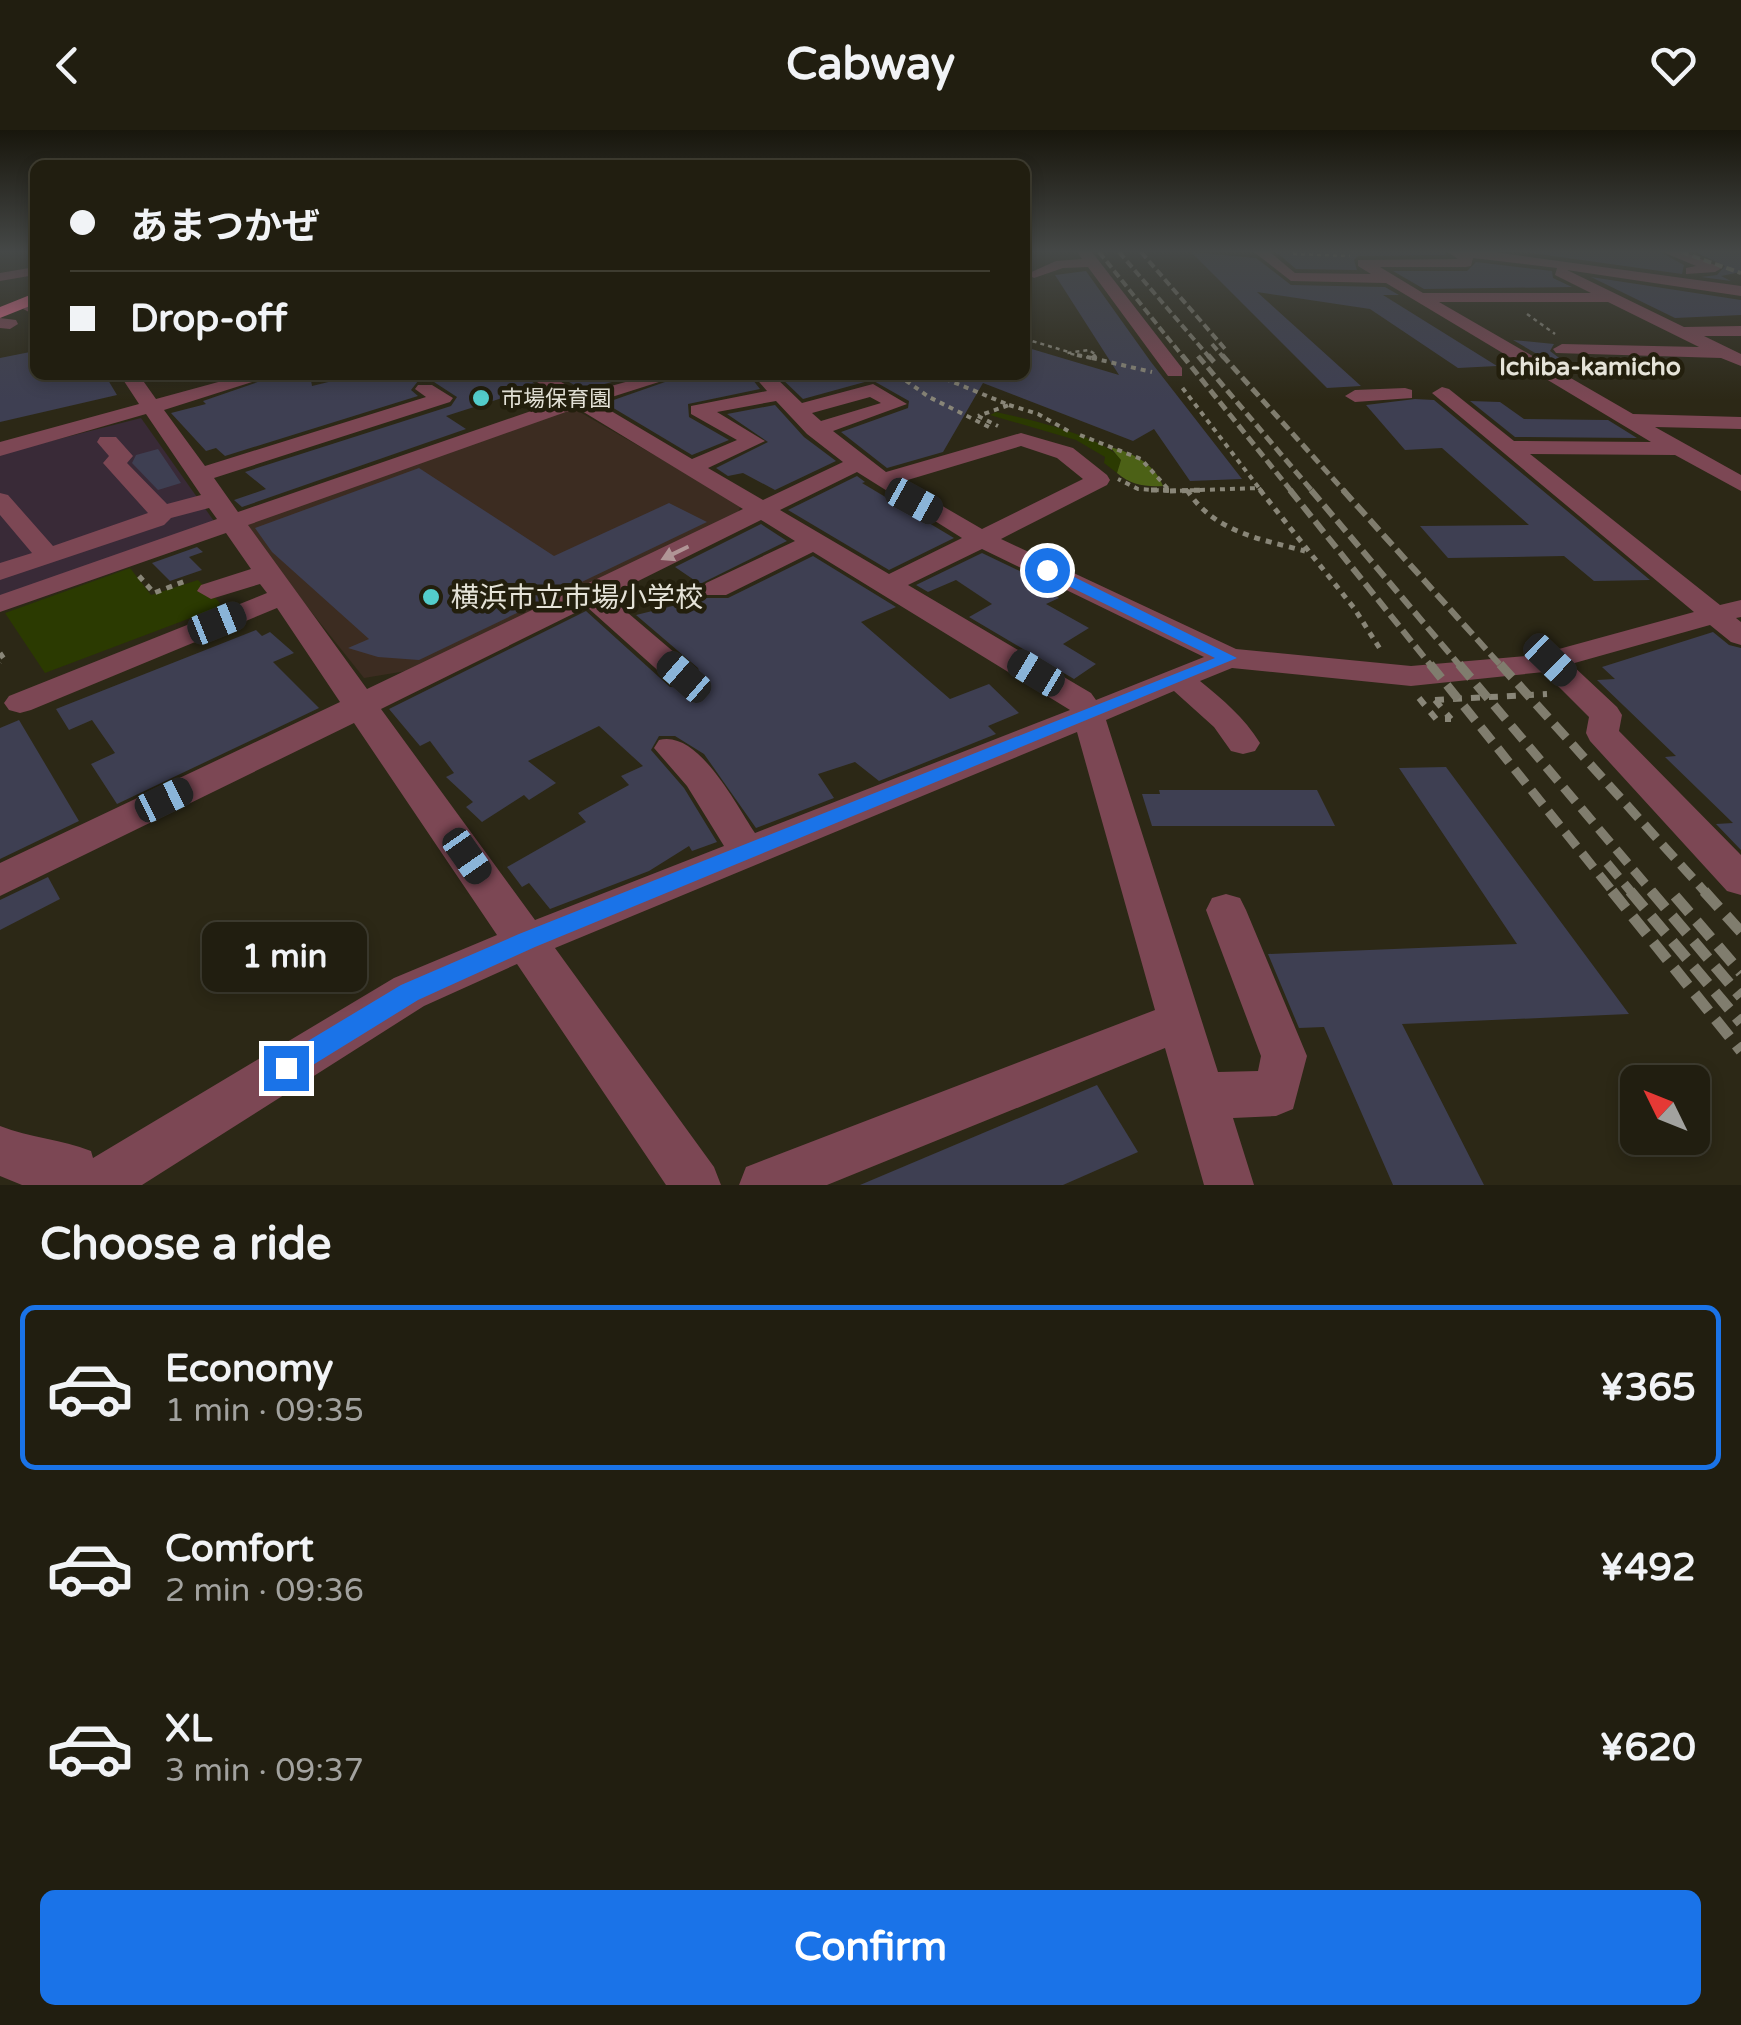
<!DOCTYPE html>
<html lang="en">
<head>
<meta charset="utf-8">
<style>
	:root { --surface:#211e10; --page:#2d2b1e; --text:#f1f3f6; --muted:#a2a29f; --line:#3e3c30; --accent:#1a73e8 }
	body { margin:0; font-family:"Varela Round","Noto Sans JP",sans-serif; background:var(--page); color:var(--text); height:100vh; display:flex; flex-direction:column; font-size:38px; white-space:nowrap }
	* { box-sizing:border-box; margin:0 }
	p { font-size:32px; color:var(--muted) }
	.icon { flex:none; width:55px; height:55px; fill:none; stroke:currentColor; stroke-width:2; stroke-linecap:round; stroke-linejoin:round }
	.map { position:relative; height:1055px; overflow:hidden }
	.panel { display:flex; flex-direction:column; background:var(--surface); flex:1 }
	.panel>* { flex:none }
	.hud { position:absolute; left:30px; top:30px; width:1000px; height:220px; border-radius:15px; box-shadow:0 5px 15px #0003,0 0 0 2px var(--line); display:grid; align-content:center; height:220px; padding:0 40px; background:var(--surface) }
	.needle { width:65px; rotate:313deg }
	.controls { position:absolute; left:1620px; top:935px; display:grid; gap:20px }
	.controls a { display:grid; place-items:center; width:90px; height:90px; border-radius:15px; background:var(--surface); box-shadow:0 5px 15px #0003,0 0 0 2px var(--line); font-size:50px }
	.end { position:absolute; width:45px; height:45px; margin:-22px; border:12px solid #1a73e8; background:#fff; box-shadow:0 0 0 5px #fff }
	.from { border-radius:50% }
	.bubble { position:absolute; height:70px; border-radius:15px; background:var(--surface); box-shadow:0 5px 15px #0003,0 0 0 2px var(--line); font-size:32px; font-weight:700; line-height:70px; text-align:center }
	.car { position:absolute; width:30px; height:60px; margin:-30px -15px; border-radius:12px; box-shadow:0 0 8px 2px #0007; background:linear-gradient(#222 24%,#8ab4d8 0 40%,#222 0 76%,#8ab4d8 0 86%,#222 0) }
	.hud b { display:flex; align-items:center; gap:35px; height:95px; font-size:38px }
	.hud b+b { border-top:2px solid var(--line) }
	.hud i { width:25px; height:25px; background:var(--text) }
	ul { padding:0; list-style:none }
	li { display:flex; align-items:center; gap:30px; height:165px; margin:0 20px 15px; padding:0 20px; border:5px solid transparent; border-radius:15px }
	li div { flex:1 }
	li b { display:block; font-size:38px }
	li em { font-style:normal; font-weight:700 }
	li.current { border-color:var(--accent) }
	li>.icon { width:90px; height:90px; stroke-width:1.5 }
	h2 { padding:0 40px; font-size:45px; line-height:120px }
	.action { display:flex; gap:20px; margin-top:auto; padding:20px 40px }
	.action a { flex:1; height:115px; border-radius:15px; background:var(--accent); color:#fff; font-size:40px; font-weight:700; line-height:115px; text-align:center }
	header { display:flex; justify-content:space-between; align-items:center; height:130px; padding:0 40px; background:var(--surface); font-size:45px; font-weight:700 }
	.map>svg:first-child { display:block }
</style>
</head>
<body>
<header><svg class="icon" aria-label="back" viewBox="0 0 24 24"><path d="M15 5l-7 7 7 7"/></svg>Cabway<svg class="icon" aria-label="heart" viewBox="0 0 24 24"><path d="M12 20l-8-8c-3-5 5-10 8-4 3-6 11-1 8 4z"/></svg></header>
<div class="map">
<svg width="1741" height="1055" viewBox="0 0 1741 1055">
	<rect width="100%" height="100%" fill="#2c2816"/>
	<path fill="#392a37" d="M141,288l75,106 -216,75v-145z"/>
	<path fill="#3c2c21" d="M566,281h12l163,94 -3,8 -326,157 -48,8 -122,-153z"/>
	<g fill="#2b3a01">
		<path d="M996,282c28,6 111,25 125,48l-4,13 -13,-10 1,-6 -29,-17 -86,-25z"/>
		<path d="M130,438l21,27 47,-15 22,23 -3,5 -172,65 -40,-60z"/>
	</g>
	<path fill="#4c6116" d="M1110,317c23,6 44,16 53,39 -18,1 -32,-1 -46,-13l4,-13z"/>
	<g fill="#3e3f52">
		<path d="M1191,122l65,6 35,27 94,2 14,8h-16l114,71 -39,2 -88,-59 -113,-17 104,94 -34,2z"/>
		<path d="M1276,122h168l2,3 -88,1 -4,4 3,10 -61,-1z"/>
		<path d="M1524,122h136l24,13 -2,9z"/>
		<path d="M1695,122h46v20l-20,4 10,5 -30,-4 16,-2 8,-9z"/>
		<path d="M1476,132l76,9 1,7 19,9 -148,2 -31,-18h74z"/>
		<path d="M1086,141l65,91 91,117 -52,2 -36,-52 -21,12 -150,-58 -40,69 -56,16 -46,-36 67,-24 1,-7 -37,-21 -69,19 -25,-24h247v-28l94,28 -64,-100z"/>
		<path d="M1591,147l150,23v15l-66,3z"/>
		<path d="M1513,210l41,4 -4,7 17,13h-13z"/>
		<path d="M35,221v24h70l12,20 -117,27v-64z"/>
		<path d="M278,245h32l2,11 45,-11h166l28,21 -12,4 -15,-9 -78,25 20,13 -224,78 -8,-7 32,-11 -21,-17 206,-66 6,-9 -23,-15 -16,-1 -7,9 7,6 -193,60 -9,-8 -10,3 -35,-38 35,-9 -3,-3z"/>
		<path d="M557,245h80l-54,15z"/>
		<path d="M685,245h64l11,14 -72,15 1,13 40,23 -37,15 -87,-52z"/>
		<path d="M1415,269l19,1 216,180 -56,1 -30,-25 -116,2 -28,-32 109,-1 -87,-77 -37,2 -39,-45z"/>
		<path d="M1470,271l30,1 24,17 84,1 29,18 -122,-1z"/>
		<path d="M775,275l29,32 32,24 -61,29 -32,-17 -15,3 -12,-8 52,-26 -41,-28z"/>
		<path d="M158,319l23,34 -23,7 -26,-27 4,-8z"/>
		<path d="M419,338l135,88 115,-53 38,19 -288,138 -41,-3 -30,-9 21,-9 -97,-87 -17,-24z"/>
		<path d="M857,346l8,6 -3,1 92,55 -65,32 -101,-60z"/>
		<path d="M761,394l26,17 -87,43 -25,-17z"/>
		<path d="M197,417l6,5 -14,5 13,13 -32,11 -18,-18z"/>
		<path d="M982,423l48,23 -3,2 32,20 -13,6 43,24 -26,16 33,20 -22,15 -105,-62 23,-13 -36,-24 -28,12 -12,-7z"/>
		<path d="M813,426l83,51 -35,15 89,77 39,-15 30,29 -31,13 8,8 -117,47 -24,-19 -37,12 16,24 -78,30 -52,-74 -29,-18h-16l-8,14 33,38 33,54 -25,9 -3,-5 -40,25 -99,38 -21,-26 -7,4 -15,-20 79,-45 -8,-9 51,-28 -8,-9 22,-10 -44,-40 -71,35 28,22 -27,17 -5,-5 -42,27 -16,-15 7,-5 -27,-25 8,-4 -24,-32 -10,5 -31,-37 197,-98 84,76 25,1 7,-9 -4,-11 -62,-53 69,-17h23z"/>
		<path d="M256,500l6,6 8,-4 24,21 -21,9 46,46 -202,96 -26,-40 24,-11 -23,-33 -23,10 -13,-21z"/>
		<path d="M1713,502l16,13 12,3v202l-25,-26 17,-1 -68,-66 11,-1 -79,-76 18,-1 -13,-12z"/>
		<path d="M19,590l60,101 -79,38v-131z"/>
		<path d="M1446,637l183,247 -227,10 82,161h-91l-69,-158 -25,1 -31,-74 249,-10 -118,-176z"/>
		<path d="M1159,660h158l18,36h-183l-10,-32h18z"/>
		<path d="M48,747l12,22 -60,31v-30z"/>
		<path d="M1097,955l41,67 -75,33h-203z"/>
	</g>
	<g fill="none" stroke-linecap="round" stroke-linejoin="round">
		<g stroke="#898678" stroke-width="2.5" stroke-dasharray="4 4" stroke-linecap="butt">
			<path d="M1293,124l57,2"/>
			<path d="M1527,184l28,20"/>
			<path d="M1025,209l44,13"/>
			<path d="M1090,228l-23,-5 22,-3 7,5 -3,3"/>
		</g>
		<g stroke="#898678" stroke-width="4" stroke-dasharray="5 5" stroke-linecap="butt">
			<path d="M1077,225l15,3"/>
			<path d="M1092,228l60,14"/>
			<path d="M1092,228l4,-3"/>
			<path d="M898,245l31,22 62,31"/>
			<path d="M936,245l73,30 -31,11"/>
			<path d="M1009,275l29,9 32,18"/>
			<path d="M978,286l20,10"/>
			<path d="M1080,305l61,24 29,32 -32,-2 -20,-10"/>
			<path d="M1259,358l3,4"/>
			<path d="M1170,361l89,-3 -78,-102"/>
		</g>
		<g stroke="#898678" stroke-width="5" stroke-dasharray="6 6" stroke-linecap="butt">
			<path d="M1151,360h18"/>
			<path d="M1187,360c27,42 73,49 118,61"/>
			<path d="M1260,360l94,118 28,44"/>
			<path d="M1170,361l36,-1"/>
			<path d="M139,446l15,17 34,-13"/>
			<path d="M0,523l4,6 -4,3"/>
		</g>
		<g stroke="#898678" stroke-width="6" stroke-dasharray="9 9" stroke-linecap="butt">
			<path d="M1419,568l17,21h15"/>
			<path d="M1435,570l112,-6"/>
			<path d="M1435,570l16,19"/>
		</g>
		<g fill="#7c4754" fill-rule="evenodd">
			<path d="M1077,122h15l90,116v8h-14l-80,-109 -25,1 -29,10 -7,-4 29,-13 26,-2z"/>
			<path d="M1254,122h16l25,21 76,1 -13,-8v-6l100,-1 -10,-7h46l247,34v10l-174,-26 117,57 57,-1v10h-37l37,18v12l-20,-8 -165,-5 -3,-4 9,-5 137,3 -91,-45h-169l194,112 108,3v12l-86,-2 86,48v16l-66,-36 -145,-1 190,151 21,-5v17l-5,1 5,4v23l-10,-3 -21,-17 -139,39 46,43 5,8 -3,16 122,124v40l-14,-4 -137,-150 -4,-8 3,-16 -45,-45 -133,14 -179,-18 -32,13c23,19 44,36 60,62l-5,8 -12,3 -12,-3 -17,-24 -40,-36 -68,29 112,352 40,-1 3,-15 -55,-146 6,-12 14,-4 14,4 6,12 61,146 -14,53 -17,7 -43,2 21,67h-50l-39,-137 -338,137h-88l7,-18 409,-157 -78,-278 -522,216 159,219 7,18h-55l-149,-221 -93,42 -282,179h-120l-22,-9v-50c30,12 61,13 91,25l2,7 301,-180 103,-43 -143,-212 -354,173v-33l340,-161 -63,-94 -246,102 -11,3 -11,-3 -5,-7 5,-7 258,-103 -7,-9 -49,15 -14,-8 4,-6 50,-16 -25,-36 -226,79v-17l217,-76 -8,-11 -38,10 -7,7 -164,55v-17l32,-10 -32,-38v-22l8,2 45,51 95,-33 -45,-50 6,-7 -12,-14 3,-5h16l17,19 -6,7 40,41 34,-9 -55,-81 -146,42v-14l139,-38 -19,-29h19l17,24 88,-24h30l-110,35 41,56 221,-69 -11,-8 3,-4h14l21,13 -3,4 -236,76 24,34 325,-112 -36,-25h22l33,19 69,-19h30l-85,27 96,57 45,-19 -46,-26v-8l76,-15 -14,-16h20l29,28 71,-19 34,20 -74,27 53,41 135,-39 52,15 34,27 3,5 -3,5 -106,54 235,110 175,17 126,-11 157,-43 -262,-219 10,-6 7,2 65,52 137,1 -265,-159 -95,-2zM1473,128l84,10 -2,7 36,18h-168l-43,-26h86l5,-1zM870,267l11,6 -60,18 -9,-8zM776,271l31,33 36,28 -80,38 -55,-32 57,-27 -48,-29zM577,278l166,101 -376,180 -119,-164zM1021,316l36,12 26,21 -101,50 -81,-47zM857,342l105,66 -73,36 -109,-64zM761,390l34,21 -89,42 -4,6 4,6h20l87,-43 257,158 -315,123c-19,-28 -57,-104 -96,-93l-5,8 33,38 37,60 -189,74 -154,-211 206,-102 86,77h22l4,-7 -4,-7 -87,-74zM982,419l222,108 -108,43 -5,-7 -183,-108z"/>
			<path d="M1663,122h21l38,16 -7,4 -29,2v-6l10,-2z"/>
			<path d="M35,137v8l-35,6v-8z"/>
			<path d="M31,174l4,1v10l-12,-6z"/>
			<path d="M0,188l16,2 2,4 -8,5 -10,-1z"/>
			<path d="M1405,258l7,2v8l-57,4 -10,-6 10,-6z"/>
		</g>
		<path fill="#ec6b8f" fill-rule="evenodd" d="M35,163v11l-35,14v-11z"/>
		<g stroke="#807d6e" stroke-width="4" stroke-dasharray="8 4" stroke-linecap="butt">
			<path d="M1099,122l85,106"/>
			<path d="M1119,122l91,106"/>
			<path d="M1141,122l85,98"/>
			<path d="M1681,122l60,21"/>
			<path d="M1212,214l12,14"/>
		</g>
		<g stroke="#807d6e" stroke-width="5" stroke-dasharray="10 5" stroke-linecap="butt">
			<path d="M1182,225l110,137"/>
			<path d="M1208,225l6,7"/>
			<path d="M1222,225l123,137"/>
			<path d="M1198,226l115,136"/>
		</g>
		<g stroke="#807d6e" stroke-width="6" stroke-dasharray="14 6" stroke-linecap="butt">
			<path d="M1290,360l142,177"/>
			<path d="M1311,360l150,177"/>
			<path d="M1343,360l159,177"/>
		</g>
		<g stroke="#807d6e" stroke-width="9" stroke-dasharray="18 9" stroke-linecap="butt">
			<path d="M1430,534l184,229"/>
			<path d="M1459,534l194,229"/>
			<path d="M1500,534l206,229"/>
			<path d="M1607,733l25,30"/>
		</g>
		<g stroke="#807d6e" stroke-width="11" stroke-dasharray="22 11" stroke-linecap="butt">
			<path d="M1612,761l129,160"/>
			<path d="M1630,761l111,132"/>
			<path d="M1651,761l90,106"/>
			<path d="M1704,761l37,41"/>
			<path d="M1675,766l66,77"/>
		</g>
	</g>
	<defs><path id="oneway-solid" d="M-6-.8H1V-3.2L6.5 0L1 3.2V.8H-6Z" transform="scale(2.5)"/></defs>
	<use fill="#b09596" href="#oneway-solid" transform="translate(675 423) rotate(154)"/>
	<linearGradient id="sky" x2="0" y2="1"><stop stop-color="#18160c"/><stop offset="0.45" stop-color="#454847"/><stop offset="1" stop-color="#454847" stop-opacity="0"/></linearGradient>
	<rect width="1741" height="270" fill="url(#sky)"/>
	<path fill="#1a73e8" d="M1042,436h10l185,92 -702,289 -117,53 -123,76 -9,4 -8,-4 -4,-8 4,-9 123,-74 118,-51 696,-276 -173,-85z"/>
	<g fill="#53cdcb" stroke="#231f0d" stroke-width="4">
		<circle cx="481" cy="268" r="10"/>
		<circle cx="431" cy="467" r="10"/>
	</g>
	<g text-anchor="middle" stroke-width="9" stroke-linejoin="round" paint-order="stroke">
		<g font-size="22" fill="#e5e3d8" stroke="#231f0d" text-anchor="start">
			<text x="501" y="276">市場保育園</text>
		</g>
		<g font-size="25" font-weight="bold" fill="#e5e3d8" stroke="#231f0d">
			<text x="1590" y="245">Ichiba-kamicho</text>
		</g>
		<g font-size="28" fill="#e5e3d8" stroke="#231f0d" text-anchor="start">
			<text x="451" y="477">横浜市立市場小学校</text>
		</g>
	</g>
</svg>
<div class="controls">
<a><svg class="needle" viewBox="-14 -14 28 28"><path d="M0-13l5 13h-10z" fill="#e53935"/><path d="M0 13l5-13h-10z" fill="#a2a29f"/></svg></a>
</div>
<i class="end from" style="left:1047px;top:440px"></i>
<i class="end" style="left:286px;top:938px"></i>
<div class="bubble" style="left:202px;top:792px;width:165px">1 min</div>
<i class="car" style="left:914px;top:371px;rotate:119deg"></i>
<i class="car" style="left:217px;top:493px;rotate:68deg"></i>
<i class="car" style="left:1550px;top:530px;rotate:134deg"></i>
<i class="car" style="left:1036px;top:543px;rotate:301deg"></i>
<i class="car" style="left:684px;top:547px;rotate:311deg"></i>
<i class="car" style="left:164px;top:670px;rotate:64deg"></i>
<i class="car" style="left:467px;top:726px;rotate:145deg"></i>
<div class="hud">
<b><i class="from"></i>あまつかぜ</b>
<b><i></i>Drop-off</b>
</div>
</div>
<section class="panel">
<h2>Choose a ride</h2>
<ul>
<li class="current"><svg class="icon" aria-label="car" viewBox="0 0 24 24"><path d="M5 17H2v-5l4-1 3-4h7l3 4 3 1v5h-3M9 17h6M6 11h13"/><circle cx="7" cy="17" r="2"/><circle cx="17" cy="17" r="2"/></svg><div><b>Economy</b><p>1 min · 09:35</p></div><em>¥365</em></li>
<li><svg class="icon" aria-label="car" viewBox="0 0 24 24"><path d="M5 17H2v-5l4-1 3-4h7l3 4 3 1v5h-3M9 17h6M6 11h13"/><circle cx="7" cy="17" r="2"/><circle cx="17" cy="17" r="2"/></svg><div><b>Comfort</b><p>2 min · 09:36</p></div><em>¥492</em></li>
<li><svg class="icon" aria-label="car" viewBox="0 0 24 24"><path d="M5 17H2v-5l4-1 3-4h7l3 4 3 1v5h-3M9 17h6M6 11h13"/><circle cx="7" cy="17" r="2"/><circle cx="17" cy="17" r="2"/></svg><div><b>XL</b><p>3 min · 09:37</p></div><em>¥620</em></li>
</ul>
<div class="action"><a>Confirm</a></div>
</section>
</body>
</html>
